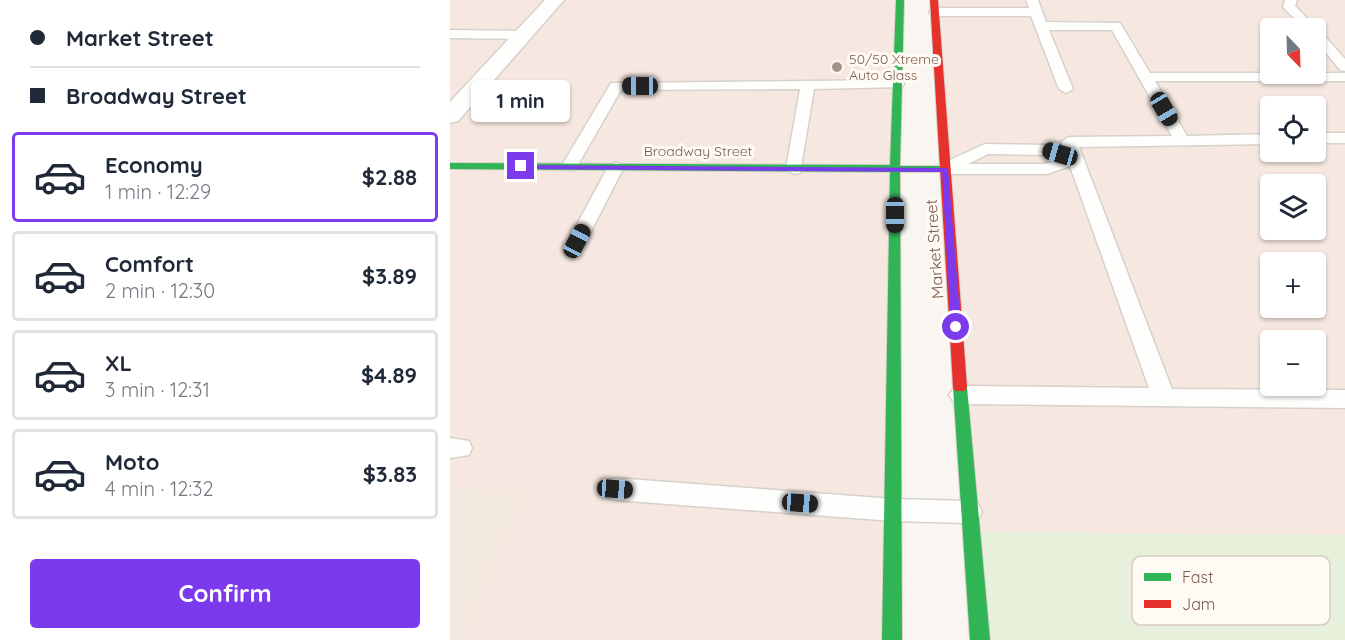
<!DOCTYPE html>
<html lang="en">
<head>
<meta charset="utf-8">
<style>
	:root { --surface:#fff; --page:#f6f6f7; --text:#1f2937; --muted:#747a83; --line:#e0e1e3; --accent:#7c3aed }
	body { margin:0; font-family:Quicksand,sans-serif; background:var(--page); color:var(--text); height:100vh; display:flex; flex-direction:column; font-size:22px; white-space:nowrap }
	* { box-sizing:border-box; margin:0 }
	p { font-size:20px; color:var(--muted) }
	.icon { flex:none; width:33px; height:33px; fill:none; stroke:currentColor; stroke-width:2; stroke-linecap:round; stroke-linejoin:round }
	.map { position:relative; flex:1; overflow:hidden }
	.side { display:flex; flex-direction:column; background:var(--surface); width:450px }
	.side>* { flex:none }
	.top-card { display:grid; align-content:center; height:132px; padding:0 30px; background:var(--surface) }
	.needle { width:39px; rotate:157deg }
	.controls { position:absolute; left:810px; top:18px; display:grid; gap:12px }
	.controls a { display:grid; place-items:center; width:66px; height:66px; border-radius:6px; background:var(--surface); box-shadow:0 2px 4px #0004; font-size:30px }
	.end { position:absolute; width:27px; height:27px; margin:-14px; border:8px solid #7c3aed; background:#fff; box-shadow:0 0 0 3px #fff }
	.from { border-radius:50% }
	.bubble { position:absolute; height:42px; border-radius:6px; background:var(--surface); box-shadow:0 2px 4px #0004; font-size:20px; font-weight:800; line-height:42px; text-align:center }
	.car { position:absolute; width:18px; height:36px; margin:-18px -9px; border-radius:8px; box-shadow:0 0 4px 2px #0007; background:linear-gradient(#222 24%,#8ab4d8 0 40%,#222 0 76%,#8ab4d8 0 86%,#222 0) }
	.top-card b { display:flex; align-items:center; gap:21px; height:57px; font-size:22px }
	.top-card b+b { border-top:2px solid var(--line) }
	.top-card i { width:15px; height:15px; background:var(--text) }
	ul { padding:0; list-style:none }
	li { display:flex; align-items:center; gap:18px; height:90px; margin:0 12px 9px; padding:0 18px; border:3px solid var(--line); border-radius:6px }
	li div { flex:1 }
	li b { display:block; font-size:22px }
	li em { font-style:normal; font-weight:800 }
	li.selected { border-color:var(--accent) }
	li>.icon { width:54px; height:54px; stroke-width:1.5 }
	.button { display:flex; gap:12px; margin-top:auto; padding:12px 30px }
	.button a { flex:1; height:69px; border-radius:6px; background:var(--accent); color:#fff; font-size:24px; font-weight:800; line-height:69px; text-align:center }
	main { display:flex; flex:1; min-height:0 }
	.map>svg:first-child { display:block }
</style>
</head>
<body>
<main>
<section class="side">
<div class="top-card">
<b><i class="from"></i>Market Street</b>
<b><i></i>Broadway Street</b>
</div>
<ul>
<li class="selected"><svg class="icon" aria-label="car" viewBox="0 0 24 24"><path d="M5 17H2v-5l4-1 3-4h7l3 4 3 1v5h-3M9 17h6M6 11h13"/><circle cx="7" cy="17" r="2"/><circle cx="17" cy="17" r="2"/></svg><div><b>Economy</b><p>1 min · 12:29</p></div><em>$2.88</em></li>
<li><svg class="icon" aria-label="car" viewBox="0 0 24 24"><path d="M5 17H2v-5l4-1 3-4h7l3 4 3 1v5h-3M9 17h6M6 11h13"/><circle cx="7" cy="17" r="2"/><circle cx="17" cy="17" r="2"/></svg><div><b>Comfort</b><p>2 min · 12:30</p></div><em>$3.89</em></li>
<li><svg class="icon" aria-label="car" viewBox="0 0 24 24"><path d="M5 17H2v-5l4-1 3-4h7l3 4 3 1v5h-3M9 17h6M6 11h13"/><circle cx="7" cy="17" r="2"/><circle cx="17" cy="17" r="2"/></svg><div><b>XL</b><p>3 min · 12:31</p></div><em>$4.89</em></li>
<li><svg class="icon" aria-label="car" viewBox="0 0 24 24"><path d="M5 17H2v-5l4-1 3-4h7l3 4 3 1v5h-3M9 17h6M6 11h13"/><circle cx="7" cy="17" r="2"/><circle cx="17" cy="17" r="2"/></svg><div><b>Moto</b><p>4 min · 12:32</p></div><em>$3.83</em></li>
</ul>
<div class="button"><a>Confirm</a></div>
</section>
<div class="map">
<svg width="895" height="640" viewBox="0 0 895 640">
	<rect width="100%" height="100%" fill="#f9f5f0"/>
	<path fill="#f2e8de" d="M0,488l75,2 -65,150h-10z"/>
	<g fill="#f6e8e1" fill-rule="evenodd">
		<path d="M0,0h450l-8,640h-432l64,-149 -74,-3z"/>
		<path d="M484,0h411v535l-375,-3zM820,28h46v46h-46zM820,106h46v46h-46zM820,184h46v46h-46zM820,262h46v46h-46zM820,340h46v46h-46z"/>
	</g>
	<path fill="#e7f0db" d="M520,532l375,3v105h-365z"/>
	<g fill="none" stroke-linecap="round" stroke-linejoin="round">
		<g stroke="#d7d1cb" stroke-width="3">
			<g id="lane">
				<path d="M576,0h12l8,22 74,1 30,50h195v8h-190l32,55 83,-2v10l-191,3 93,242 173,1v18l-384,-4 -8,-3 -4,-6 4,-6 8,-3 188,2 -79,-222 -23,8h-102l-8,-5 2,-4 46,-21 60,1 19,6 -3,-9 8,-5 103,-1 -60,-106h-63l24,59 -7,4 -7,-4 -28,-73h-96l-6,-4 6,-4h94zM538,154l56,1 15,4 -14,5h-77z"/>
				<path d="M835,0h12l-2,6 19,19 2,3v1l-12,-1 -21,-21z"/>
				<path d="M0,30l74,1 6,4 -6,4 -74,-1z"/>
				<path d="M866,30l4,1 25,28v12l-5,-1 -24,-29z"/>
				<path d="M447,80l5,1 2,3 -2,3 -88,2 -14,84 -6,1 -8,-5 14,-80 -179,1 -46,80h-12l-2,-3 50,-84z"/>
				<rect x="866" y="133" width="29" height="10"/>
				<path d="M166,162l8,5 -38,74 -2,4h-14l-2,-4 40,-74z"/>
				<path d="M0,438l19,3 3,7 -3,7 -19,3z"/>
				<path d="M165,478l278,21 76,2 9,3 4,8 -4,8 -9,3 -76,-2 -278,-21 -9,-3 -4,-8 4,-8z"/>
			</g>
		</g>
		<g stroke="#d7d1cb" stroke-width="3">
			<path id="street" d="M95,0h19l-106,121 -8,2v-21z"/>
		</g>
		<g stroke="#d9d2cb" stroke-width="2">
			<g id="fast">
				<path d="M446,0h8l-4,166h45l5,3 -5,3h-45l2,468h-20l8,-468 -440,-3v-6l440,2z"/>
				<path d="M510,382l5,1 2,4 23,253h-20l-17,-253 2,-4z"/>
			</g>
		</g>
		<g stroke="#d9d2cb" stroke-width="2">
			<path id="jam" d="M480,0h8l29,387 -2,4h-10l-2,-4z"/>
		</g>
		<use href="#lane" fill="#fefefd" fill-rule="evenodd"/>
		<use href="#street" fill="#fefefd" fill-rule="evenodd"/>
		<use href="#fast" fill="#30b455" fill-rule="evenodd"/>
		<use href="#jam" fill="#e5322d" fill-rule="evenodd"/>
	</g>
	<path fill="#7c3aed" d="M69,165l429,3 13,159 -5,4 -5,-4 -9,-155 -421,-3 -3,-3z"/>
	<circle fill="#a69286" stroke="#fffaf3" stroke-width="2" cx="387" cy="67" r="6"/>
	<g text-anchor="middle" stroke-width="6" stroke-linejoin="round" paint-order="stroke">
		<g font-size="14" fill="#7a5c4d" stroke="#fffaf3" text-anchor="start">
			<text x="399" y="64">50/50 Xtreme<tspan x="399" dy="16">Auto Glass</tspan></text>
		</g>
		<g font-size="14" fill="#7a5c4d" stroke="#fffaf3">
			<text x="248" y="156">Broadway Street</text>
		</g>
		<g font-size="16" fill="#7a5c4d" stroke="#fffaf3">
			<text transform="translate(484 249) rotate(-94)" y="6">Market Street</text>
		</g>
	</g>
	<rect x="682" y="556" width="198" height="69" rx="9" fill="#fffaf3" stroke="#d7cbc1" stroke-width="1.5"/>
	<rect x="694" y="573" width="27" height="8" fill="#30b455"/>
	<rect x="694" y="600" width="27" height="8" fill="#e5322d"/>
	<g font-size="16" fill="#7a5c4d">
		<text x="732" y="583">Fast</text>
		<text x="732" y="610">Jam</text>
	</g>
</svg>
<div class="controls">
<a><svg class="needle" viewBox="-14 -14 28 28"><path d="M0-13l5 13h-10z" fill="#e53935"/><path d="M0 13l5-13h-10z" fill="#747a83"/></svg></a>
<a><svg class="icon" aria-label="locate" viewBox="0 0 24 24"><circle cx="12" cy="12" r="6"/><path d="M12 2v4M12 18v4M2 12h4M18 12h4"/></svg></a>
<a><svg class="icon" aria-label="layers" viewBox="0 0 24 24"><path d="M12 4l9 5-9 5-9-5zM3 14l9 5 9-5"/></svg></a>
<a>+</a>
<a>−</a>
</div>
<i class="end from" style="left:506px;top:327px"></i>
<i class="end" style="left:71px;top:166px"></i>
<div class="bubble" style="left:21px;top:80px;width:99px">1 min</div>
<i class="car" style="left:190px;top:86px;rotate:270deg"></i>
<i class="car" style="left:714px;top:109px;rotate:150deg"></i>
<i class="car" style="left:610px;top:154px;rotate:286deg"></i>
<i class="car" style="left:445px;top:215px;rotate:180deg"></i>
<i class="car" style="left:127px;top:241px;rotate:28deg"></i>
<i class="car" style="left:165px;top:489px;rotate:94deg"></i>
<i class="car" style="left:350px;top:503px;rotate:94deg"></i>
</div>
</main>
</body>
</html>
